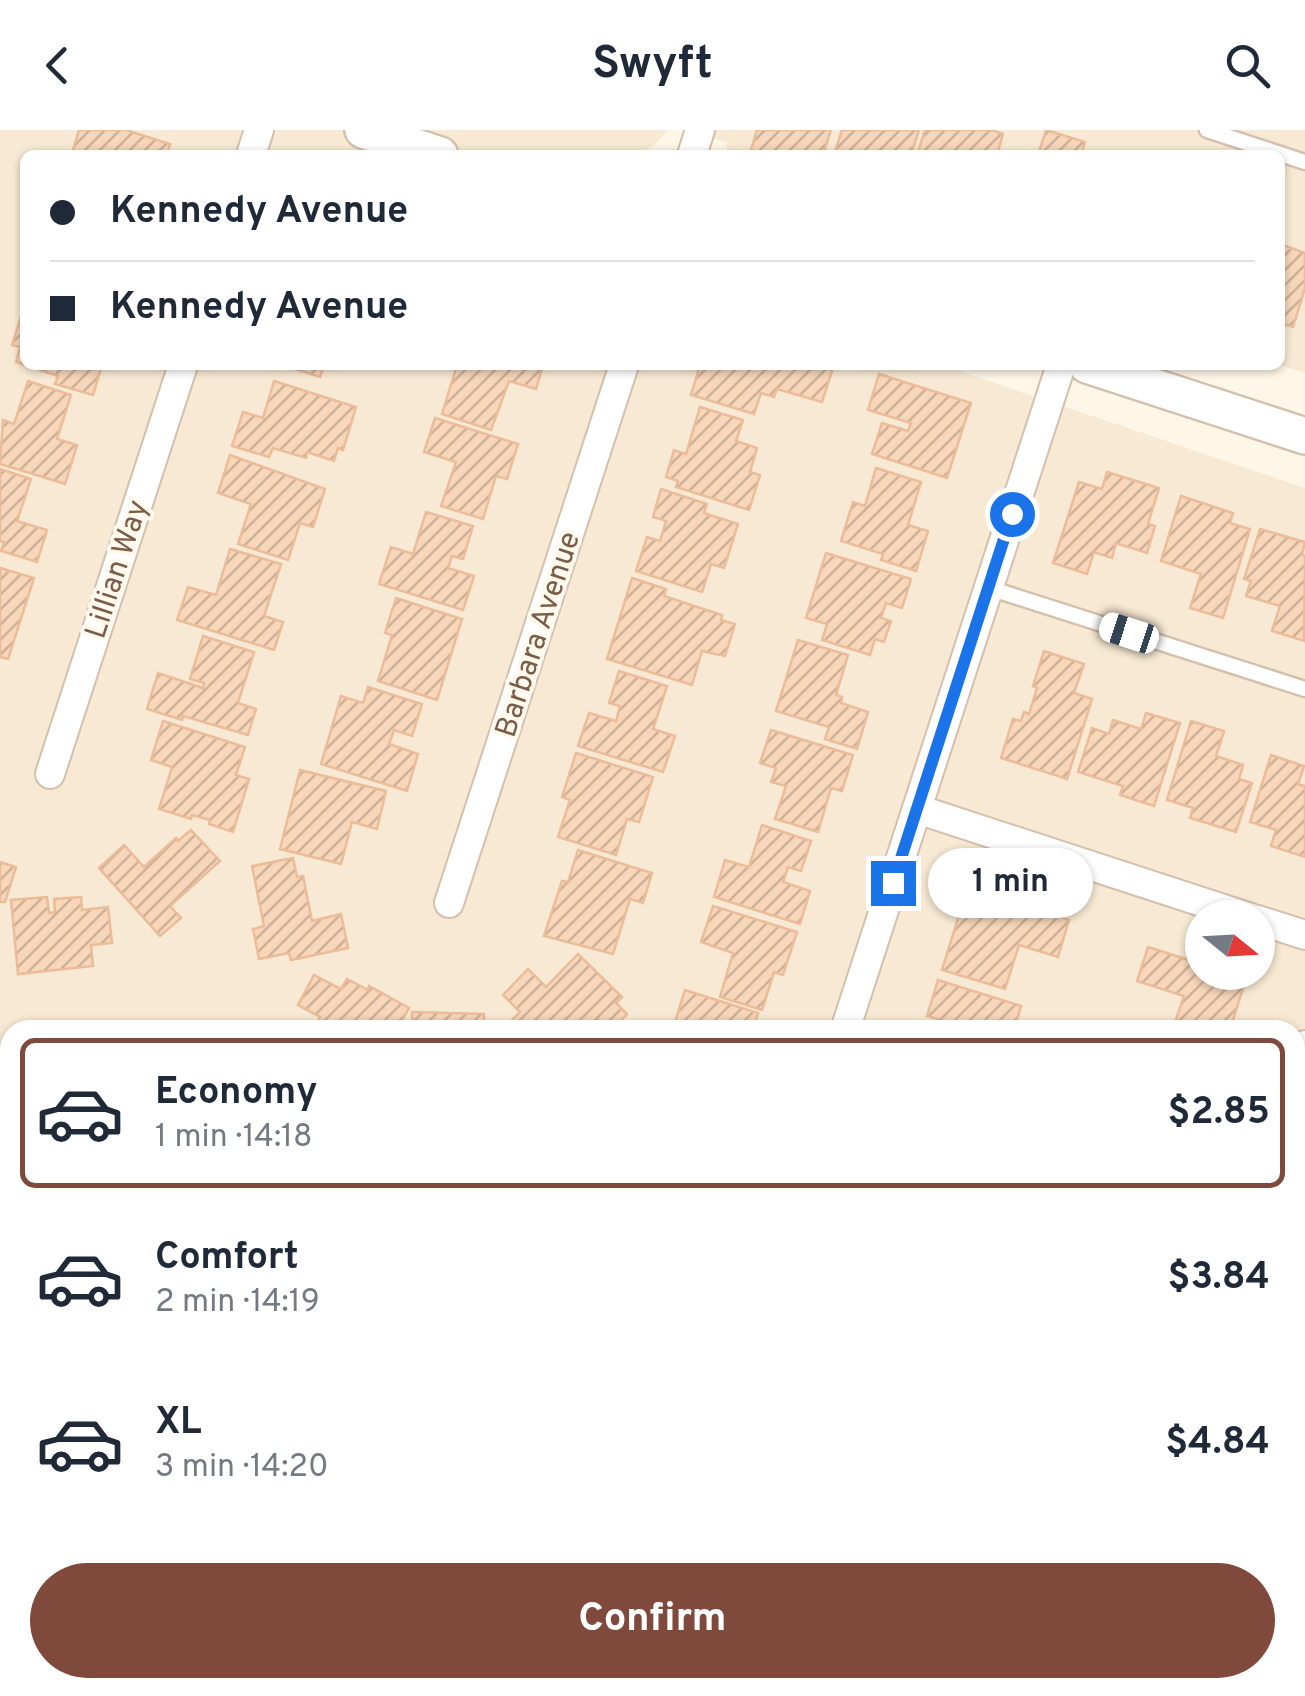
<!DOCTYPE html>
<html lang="en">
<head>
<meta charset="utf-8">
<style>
	:root { --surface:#fff; --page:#f6f6f7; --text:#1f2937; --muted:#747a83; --line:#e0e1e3; --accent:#7f493b }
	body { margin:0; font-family:Overpass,sans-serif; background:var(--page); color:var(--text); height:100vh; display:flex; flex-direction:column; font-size:38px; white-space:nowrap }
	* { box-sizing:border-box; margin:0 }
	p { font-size:32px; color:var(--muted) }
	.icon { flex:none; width:55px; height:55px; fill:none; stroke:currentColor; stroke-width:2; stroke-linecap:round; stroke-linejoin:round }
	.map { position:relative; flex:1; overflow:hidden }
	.sheet { position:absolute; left:0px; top:890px; width:1305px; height:678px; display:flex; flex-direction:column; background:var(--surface); border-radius:30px 30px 0 0; box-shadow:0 2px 8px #0004 }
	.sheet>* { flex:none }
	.guide { position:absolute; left:20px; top:20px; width:1265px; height:220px; border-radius:15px; box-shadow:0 2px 8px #0004; display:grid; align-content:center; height:220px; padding:0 30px; background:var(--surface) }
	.needle { width:65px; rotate:108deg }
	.tools { position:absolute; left:1185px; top:770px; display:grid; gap:20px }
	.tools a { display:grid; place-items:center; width:90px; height:90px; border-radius:50%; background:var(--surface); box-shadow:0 2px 8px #0004; font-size:50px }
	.end { position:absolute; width:45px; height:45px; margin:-22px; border:12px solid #1a73e8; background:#fff; box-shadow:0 0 0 5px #fff }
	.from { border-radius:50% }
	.bubble { position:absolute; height:70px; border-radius:35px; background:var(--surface); box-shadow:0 2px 8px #0004; font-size:32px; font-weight:700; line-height:70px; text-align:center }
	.car { position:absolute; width:30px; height:60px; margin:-30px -15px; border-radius:12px; box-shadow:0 0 8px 2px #0007; background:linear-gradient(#fff 24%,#345 0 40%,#fff 0 76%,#345 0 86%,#fff 0) }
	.guide b { display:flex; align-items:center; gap:35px; height:95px; font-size:38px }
	.guide b+b { border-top:2px solid var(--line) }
	.guide i { width:25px; height:25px; background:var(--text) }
	ul { padding:18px 0 0; list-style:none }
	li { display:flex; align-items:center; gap:30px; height:150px; margin:0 20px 15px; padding:0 10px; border:5px solid transparent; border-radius:15px }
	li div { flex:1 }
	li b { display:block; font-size:38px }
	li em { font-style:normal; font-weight:700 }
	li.on { border-color:var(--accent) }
	li>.icon { width:90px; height:90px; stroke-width:1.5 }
	.action { display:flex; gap:20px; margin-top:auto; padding:20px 30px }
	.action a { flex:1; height:115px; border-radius:60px; background:var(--accent); color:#fff; font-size:40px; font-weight:700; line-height:115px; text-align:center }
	header { display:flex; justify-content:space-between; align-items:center; height:130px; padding:0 30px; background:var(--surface); font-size:45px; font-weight:700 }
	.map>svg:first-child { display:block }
</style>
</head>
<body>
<header><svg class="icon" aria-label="back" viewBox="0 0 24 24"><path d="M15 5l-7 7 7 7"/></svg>Swyft<svg class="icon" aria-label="search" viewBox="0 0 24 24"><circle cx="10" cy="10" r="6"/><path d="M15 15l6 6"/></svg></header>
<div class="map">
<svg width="1305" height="1566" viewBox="0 0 1305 1566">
	<defs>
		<pattern id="building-hatch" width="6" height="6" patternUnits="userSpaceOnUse" patternTransform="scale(2.5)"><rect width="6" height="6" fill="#f7d6ba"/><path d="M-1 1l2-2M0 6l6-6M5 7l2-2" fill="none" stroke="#cdb199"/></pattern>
	</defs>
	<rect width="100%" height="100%" fill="#fef6e6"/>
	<g fill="#f7e9d3" fill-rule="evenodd">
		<path d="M0,0h667l-14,17 -28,8h-600v210h916l364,123v1208h-1305zM1202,788h56v54h-56zM10,900h1285v658h-1285z"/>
		<path d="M688,0h617v243l-25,-8v-210h-552l-2,-13z"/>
	</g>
	<g fill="url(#building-hatch)" stroke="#ecbc99" stroke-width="2.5">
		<path d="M79,0h47l44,14 -3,11h-79l-15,-5z"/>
		<path d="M757,0h74l-8,25h-56l-16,-5z"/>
		<path d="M842,0h77l-8,25h-77z"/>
		<path d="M925,0h67l11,4 -6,21h-80z"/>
		<path d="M1046,0l39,12 -4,13h-43z"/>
		<path d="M1280,114l25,9v35l-12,39 -13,-4z"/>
		<path d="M25,174v61h77l-9,30 -38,-11 3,-8 -42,-14 4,-15 -8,-2z"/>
		<path d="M282,235h42l-4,12z"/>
		<path d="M457,235h86l-7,24 -27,-8 -18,49 -49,-16z"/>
		<path d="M700,235h134l-12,37 -45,-13 -3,8 -13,-4 -7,21 -63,-19z"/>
		<path d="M879,244l92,29 -24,75 -75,-24 10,-31 26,8 3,-8 -43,-13z"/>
		<path d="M28,251l43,14 -14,44 20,6 -12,39 -65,-20 3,-44 11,4z"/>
		<path d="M274,251l82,26 -13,43 -5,-2 -4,13 -27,-9 -1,6 -33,-10 -4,9 -37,-11 11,-34 20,6z"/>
		<path d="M700,277l43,13 -7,21 21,7 -7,24 10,3 -11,35 -73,-23 2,-6 -12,-4 8,-27 12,4z"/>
		<path d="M435,288l83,26 -11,35 -11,-3 -13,43 -42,-13 15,-44 -32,-10z"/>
		<path d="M230,325l95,34 -12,38 -13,-4 -12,37 -50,-16 13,-40 -33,-11z"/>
		<path d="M876,338l45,14 -13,43 20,6 -12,40 -35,-11 2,-6 -42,-13 12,-39 12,4z"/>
		<path d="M0,339l31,10 -14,42 30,9 -10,32 -36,-11 3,-9 -4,-1z"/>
		<path d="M1107,342l52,16 -11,36 7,2 -8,27 -31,-10 -4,15 -18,-6 -7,22 -34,-11 26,-81 23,7z"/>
		<path d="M661,359l46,15 -3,9 34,11 -14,44 -13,-4 -9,28 -66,-21 11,-34 13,4 6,-20 -13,-4z"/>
		<path d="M1181,366l52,17 -3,10 20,6 -27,89 -33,-10 11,-34 -40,-13z"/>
		<path d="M426,382l47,14 -10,33 -11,-3 -4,12 26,8 -11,34 -84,-26 12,-37 22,7z"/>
		<path d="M1260,399l45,13 -3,13 3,1 -1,85 -32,-10 8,-25 -34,-10 5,-15 -7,-2z"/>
		<path d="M230,419l51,15 -17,52 19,6 -9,28 -97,-30 11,-33 28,8z"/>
		<path d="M826,423l85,26 -9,29 -16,-5 -5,15 10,3 -7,21 -9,-3 -5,16 -48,-15 5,-16 -21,-6z"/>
		<path d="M0,438l34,10 -26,81 -8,-2z"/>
		<path d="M632,448l34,11 -2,7 58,19 -1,5 14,4 -10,32 -23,-5 -10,34 -85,-26z"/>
		<path d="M396,468l66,21 -25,81 -59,-19 14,-46 -7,-2z"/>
		<path d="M203,506l51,16 -16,51 18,6 -8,26 -65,-19 -1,4 -35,-11 11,-36 45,15 1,-5 -14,-4z"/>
		<path d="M798,510l50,15 -12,40 6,2 -1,6 27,9 -11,37 -32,-10 4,-12 -53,-16z"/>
		<path d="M1044,521l40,13 -10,29 18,6 -25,80 -66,-21 12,-39 8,2 3,-9 5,2 8,-26 -4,-2z"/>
		<path d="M619,541l48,15 -14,43 22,7 -12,36 -85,-26 11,-33 27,8 4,-15 -11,-3z"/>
		<path d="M368,557l54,17 -10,32 -18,-6 -5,14 29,10 -11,37 -86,-27 20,-68 22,7z"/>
		<path d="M1146,583l34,10 -26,83 -34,-11 3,-9 -45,-14 14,-44 17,6 4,-14 28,9z"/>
		<path d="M163,591l82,26 -9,28 13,4 -16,53 -24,-8 1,-4 -18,-5 -1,4 -32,-10 13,-42 -21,-7z"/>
		<path d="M1191,591l33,10 -8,25 27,9 -4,14 13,4 -16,49 -46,-14 3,-10 -26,-8z"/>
		<path d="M771,600l82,25 -11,36 -11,-3 -13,44 -43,-13 11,-33 -15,-4 5,-14 -16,-5z"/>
		<path d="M576,623l77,24 -14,45 -12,-3 -11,36 -58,-18 12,-37 -8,-3z"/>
		<path d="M1271,625l33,11 -6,18 7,2v71l-34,-11 5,-16 -26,-8z"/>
		<path d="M300,640l86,21 -9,38 -25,-7 -11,42 -61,-15z"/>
		<path d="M762,695l49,16 -10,30 -13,-4 -5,15 27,9 -10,33 -86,-27 11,-37 24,7z"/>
		<path d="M191,700l29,31 -50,45 11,12 -21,18 -61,-68 25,-23 20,22 32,-29 2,3z"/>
		<path d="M578,720l74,23 -9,30 -13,-4 -17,55 -69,-18 18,-55 6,1z"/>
		<path d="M293,728l4,19 6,-1 9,45 29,-7 7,34 -57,12 -2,-7 -30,6 -6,-30 11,-3 -12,-60z"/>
		<path d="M0,732l16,5 -11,35h-5z"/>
		<path d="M973,760l96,30 -11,37 -39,-12 -14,44 -63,-19 17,-55 6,2z"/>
		<path d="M47,767l2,16 6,-1 -1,-13 27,-2 1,13 26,-3 4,36 -21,2 2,21 -75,8 -7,-74z"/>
		<path d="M713,776l84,26 -14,43 -9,-3 -12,38 -42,-13 13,-44 -32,-11z"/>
		<path d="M1148,817l54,17v8h28l16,6 -16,52 -57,-2 11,-32 -47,-15z"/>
		<path d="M578,824l44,43 -6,6 11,11 -15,16 -13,-10 -10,10h-73l-7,-7 11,-11 -17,-17 25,-26 18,18z"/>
		<path d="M314,845l27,14 6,-10 21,11 1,-4 40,22 -12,22h-84l7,-13 -22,-12z"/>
		<path d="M938,850l83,26 -7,24h-80l4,-11 -11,-3z"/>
		<path d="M685,860l73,23 -5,17 -80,-2z"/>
		<path d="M412,882l72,2v13h28v3h-100z"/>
		<path d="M0,927l10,4v53l-5,16 -5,-1z"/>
		<path d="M1305,1176v57l-10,-11v-37z"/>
		<path d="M0,1199l10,3v52l-10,-3z"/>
		<path d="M1295,1233l10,11v28l-10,-11z"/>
		<path d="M0,1347l10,3 -2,97 -8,-2z"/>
		<path d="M1295,1349l10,3v90l-10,-3z"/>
		<path d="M56,1558h46l26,8h-75z"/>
		<path d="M303,1558l10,6 8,-6h39l8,8h-75z"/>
		<path d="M370,1558h29l-10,8h-12z"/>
		<path d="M958,1558h44l-2,8h-45z"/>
		<path d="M1010,1558h79l-2,8h-79z"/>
		<path d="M1101,1558h38l25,8h-66z"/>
	</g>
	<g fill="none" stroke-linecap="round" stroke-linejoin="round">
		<g stroke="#d5c0ad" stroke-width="19">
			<g id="service">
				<path d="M1207,0l98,32"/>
				<path d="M989,458l316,101"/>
			</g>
		</g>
		<g stroke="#d5c0ad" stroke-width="32">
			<g id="minor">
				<path d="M251,25l8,-25"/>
				<path d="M692,25l8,-25"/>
				<path d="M50,644l133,-409"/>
				<path d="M917,679l334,109"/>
				<path d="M449,773l175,-538"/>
				<path d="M1258,790l47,15"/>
				<path d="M845,900l216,-665"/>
				<path d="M1295,946l10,-31"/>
				<path d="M0,1098l10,4"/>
				<path d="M1295,1519l10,4"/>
				<path d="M539,1566l7,-8"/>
			</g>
		</g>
		<g stroke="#d5c0ad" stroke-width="40">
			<g id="tertiary">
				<path d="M363,0l77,25"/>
				<path d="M1087,235l218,71"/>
			</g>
		</g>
		<use href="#service" stroke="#fff" stroke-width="14"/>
		<use href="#minor" stroke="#fff" stroke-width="28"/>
		<use href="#tertiary" stroke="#fff" stroke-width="35"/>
	</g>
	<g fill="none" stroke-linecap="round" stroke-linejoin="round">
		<path stroke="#1a73e8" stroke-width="12" d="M893,753l119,-369"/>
	</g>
	<g text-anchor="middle" stroke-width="8" stroke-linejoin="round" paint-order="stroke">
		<g font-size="30" fill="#7b5c47" stroke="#fff9ee">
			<text transform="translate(116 439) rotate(-72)" y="10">Lillian Way</text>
			<text transform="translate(537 504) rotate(-72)" y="10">Barbara Avenue</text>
		</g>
	</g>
</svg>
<div class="tools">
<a><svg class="needle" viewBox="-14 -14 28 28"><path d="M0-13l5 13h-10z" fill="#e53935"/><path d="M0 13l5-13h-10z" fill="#747a83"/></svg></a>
</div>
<i class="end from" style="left:1012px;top:384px"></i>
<i class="end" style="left:893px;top:753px"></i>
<div class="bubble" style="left:928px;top:718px;width:165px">1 min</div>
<i class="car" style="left:1129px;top:503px;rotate:288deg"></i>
<div class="guide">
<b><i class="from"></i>Kennedy Avenue</b>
<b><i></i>Kennedy Avenue</b>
</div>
<section class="sheet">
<ul>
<li class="on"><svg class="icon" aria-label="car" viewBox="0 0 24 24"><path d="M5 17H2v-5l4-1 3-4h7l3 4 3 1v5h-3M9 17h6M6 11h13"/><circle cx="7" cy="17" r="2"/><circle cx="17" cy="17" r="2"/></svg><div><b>Economy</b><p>1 min · 14:18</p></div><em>$2.85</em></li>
<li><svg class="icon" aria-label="car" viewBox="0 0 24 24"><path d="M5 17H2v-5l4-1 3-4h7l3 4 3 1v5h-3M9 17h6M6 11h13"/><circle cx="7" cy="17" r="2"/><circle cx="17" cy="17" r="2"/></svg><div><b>Comfort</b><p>2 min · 14:19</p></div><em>$3.84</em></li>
<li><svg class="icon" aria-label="car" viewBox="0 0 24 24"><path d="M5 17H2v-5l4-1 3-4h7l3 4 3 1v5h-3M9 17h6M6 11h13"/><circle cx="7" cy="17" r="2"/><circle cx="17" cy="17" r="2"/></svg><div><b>XL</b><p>3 min · 14:20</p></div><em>$4.84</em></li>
</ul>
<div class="action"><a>Confirm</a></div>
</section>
</div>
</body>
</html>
